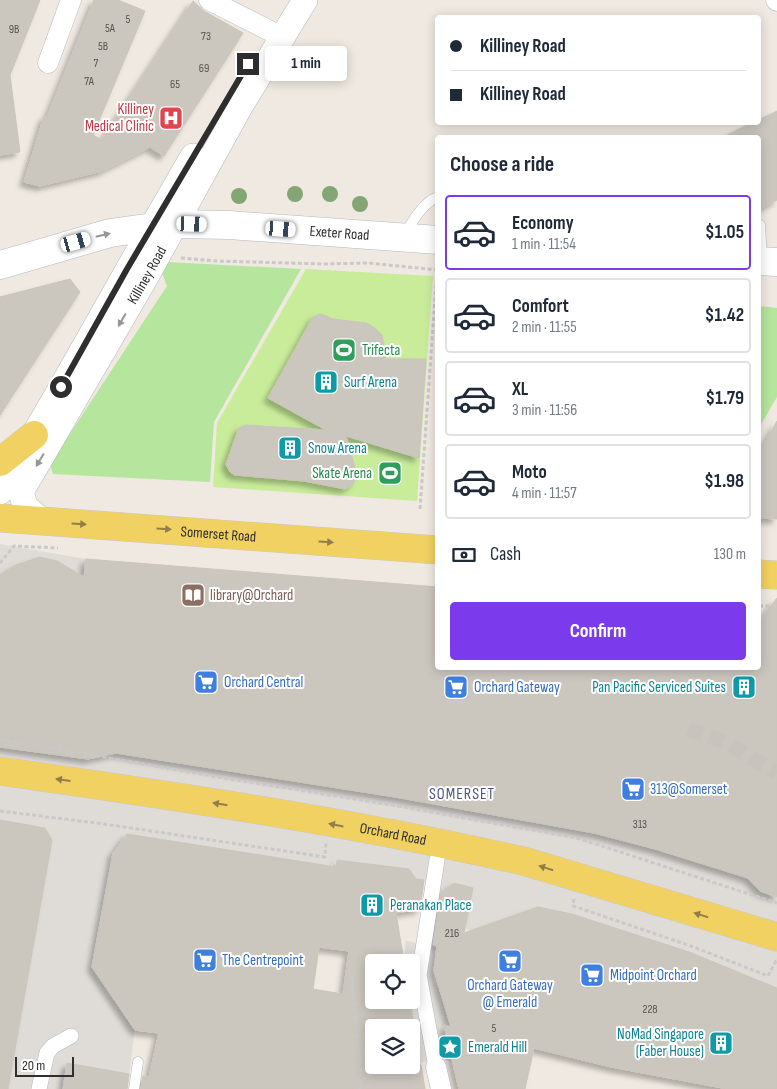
<!DOCTYPE html>
<html lang="en">
<head>
<meta charset="utf-8">
<style>
	:root { --surface:#fff; --page:#f2f2f3; --text:#1f2937; --muted:#747a83; --line:#e0e1e3; --accent:#7c3aed }
	body { margin:0; font-family:"Sofia Sans Condensed",sans-serif; background:var(--page); color:var(--text); height:100vh; display:flex; flex-direction:column; font-size:19px; white-space:nowrap }
	* { box-sizing:border-box; margin:0 }
	p { font-size:16px; color:var(--muted) }
	.icon { flex:none; width:28px; height:28px; fill:none; stroke:currentColor; stroke-width:2; stroke-linecap:round; stroke-linejoin:round }
	.map { position:relative; flex:1; overflow:hidden }
	.details { position:absolute; left:435px; top:135px; width:326px; height:535px; display:flex; flex-direction:column; background:var(--surface); border-radius:5px; box-shadow:0 2px 12px #0003 }
	.details>* { flex:none }
	.top-card { position:absolute; left:435px; top:15px; width:326px; height:110px; border-radius:5px; box-shadow:0 2px 12px #0003; display:grid; align-content:center; height:110px; padding:0 15px; background:var(--surface) }
	.fabs { position:absolute; left:365px; top:954px; display:grid; gap:10px }
	.fabs a { display:grid; place-items:center; width:55px; height:55px; border-radius:5px; background:var(--surface); box-shadow:0 2px 12px #0003; font-size:25px }
	.scale { position:absolute; left:15px; bottom:12px; width:59px; box-sizing:border-box; padding-left:5px; border:2px solid #2e2e2e; border-top:0; font-size:14px; line-height:18px; white-space:nowrap; color:#2e2e2e; -webkit-text-stroke:4px #fff; paint-order:stroke }
	.end { position:absolute; width:22px; height:22px; margin:-11px; border:6px solid #2e2e2e; background:#fff; box-shadow:0 0 0 2px #fff }
	.from { border-radius:50% }
	.bubble { position:absolute; height:35px; border-radius:5px; background:var(--surface); box-shadow:0 2px 12px #0003; font-size:16px; font-weight:700; line-height:35px; text-align:center }
	.car { position:absolute; width:15px; height:30px; margin:-15px -8px; border-radius:6px; box-shadow:0 0 4px 1px #0007; background:linear-gradient(#fff 24%,#345 0 40%,#fff 0 76%,#345 0 86%,#fff 0) }
	.top-card b { display:flex; align-items:center; gap:18px; height:48px; font-size:19px }
	.top-card b+b { border-top:1px solid var(--line) }
	.top-card i { width:12px; height:12px; background:var(--text) }
	ul { padding:0; list-style:none }
	li { display:flex; align-items:center; gap:15px; height:75px; margin:0 10px 8px; padding:0 5px; border:2px solid var(--line); border-radius:5px }
	li div { flex:1 }
	li b { display:block; font-size:19px }
	li em { font-style:normal; font-weight:700 }
	li.active { border-color:var(--accent) }
	li>.icon { width:45px; height:45px; stroke-width:1.5 }
	h2 { padding:0 15px; font-size:22px; line-height:60px }
	.pay { display:flex; align-items:center; gap:12px; height:55px; padding:0 15px; font-size:19px }
	.pay p { margin-inline-start:auto }
	.button { display:flex; gap:10px; margin-top:auto; padding:10px 15px }
	.button a { flex:1; height:58px; border-radius:5px; background:var(--accent); color:#fff; font-size:20px; font-weight:700; line-height:58px; text-align:center }
	.map>svg:first-child { display:block }
</style>
</head>
<body>
<div class="map">
<svg width="777" height="1089" viewBox="0 0 777 1089">
	<defs>
		<filter id="shadow"><feDropShadow dx="-4.5" dy="4.5" stdDeviation="2.5" flood-color="#0004"/></filter>
	</defs>
	<rect width="100%" height="100%" fill="#efe9e1"/>
	<g fill="#b6e59e">
		<path d="M168,262l133,7 -87,153 -4,60 -157,-8 -3,-10 117,-178 -5,-13z"/>
		<path d="M759,306l18,2v89l-18,31z"/>
	</g>
	<path fill="#c9ec9a" d="M306,269l127,7 -16,225 -204,-14 4,-64z"/>
	<g fill="#dfdcd8">
		<path d="M0,544l86,15 -4,39 -25,-37 -17,-4 -24,8 -16,10z"/>
		<path d="M0,747l88,12 28,-6 279,44 89,16 110,20 61,16 98,30 -1,3 8,9 17,6v91l-88,-36 -119,-38 -32,-7 -66,23 -7,-1 8,-41 -19,-5 -8,7 -13,82 1,8 8,14 9,33 -7,-1 8,36 -17,-3 -15,4 -10,-63h1v-38h-7l2,-21 12,2 9,-62 -11,-2 -35,-13 -15,-3 -29,-3 -7,6 -203,-32 -14,19 -21,114 43,63 -6,44 -62,-11 -4,26h-55l44,-249 -7,-12 -45,-8z"/>
	</g>
	<g fill="#cbc7bf" stroke="#cbc5ba" fill-rule="evenodd" filter="url(#shadow)">
		<path d="M0,0h40l-30,75 10,77 -20,3z"/>
		<path d="M94,0h24l27,11 -52,124 9,5 91,-139 11,10 39,22 -79,123 -14,-9 -48,24 -62,15 -16,-4 20,-66 3,1z"/>
		<path d="M777,111v89l-18,9v-71h-37l31,-16h6v-2z"/>
		<path d="M70,279l10,13 -80,123v-118z"/>
		<path d="M320,314l4,1 9,4 34,4 9,6 6,6 4,24h40l-7,99 -73,-22 10,35v7l-4,7 -7,4 -41,-8 -69,-6 -5,-3 -4,-8 13,-36 7,-3 80,5 -58,-32 45,-81z"/>
		<path d="M777,421v98l-18,-1v-65z"/>
		<path d="M40,557l17,4 27,16 2,-18 352,28v81h321v-46l18,-24v299l-17,-6 -12,-13 -93,-29 -61,-16 -199,-36 -279,-44 -28,6 -88,-12v-172l16,-10z"/>
		<path d="M0,820l45,8 7,12 -44,249 -8,-1z"/>
		<path d="M127,834l209,33 1,-7 72,9 7,10 8,1 -4,29 -24,4 8,49h-30v38h36l4,28h-40v37h47l4,24h-284l2,-13 6,1 10,-44 -24,-3 -43,-63 21,-114zM319,947l30,4 -6,43 -30,-5z"/>
		<path d="M454,883l19,5 -9,45 74,-26 34,7 117,38 88,36v101h-49l-117,-22 -77,-19 -9,41h-66l-15,-64 7,2 -17,-57 3,-24 -4,-1 8,-52z"/>
		<path d="M67,1063l62,11 -2,15h-64z"/>
	</g>
	<g fill="none" stroke-linecap="round" stroke-linejoin="round">
		<path stroke="#c8c4bd" stroke-width="15" stroke-dasharray="15 8" stroke-linecap="butt" d="M688,729l39,14 50,30"/>
		<g stroke="#b4b7c1" stroke-width="11">
			<g id="service">
				<path d="M760,225l2,36"/>
				<path d="M405,234c7,-12 18,-32 33,-37"/>
				<path d="M134,1089l4,-27"/>
			</g>
		</g>
		<g stroke="#b4b7c1" stroke-width="16">
			<g id="pedestrian">
				<path d="M436,1067l-17,-92 18,-115"/>
				<path d="M39,1089l8,-36 6,-7 18,-10"/>
			</g>
		</g>
		<g stroke="#b4b7c1" stroke-width="21">
			<g id="minor">
				<path d="M209,0l73,37"/>
				<path d="M776,0l1,1"/>
				<path d="M48,63l23,-63"/>
				<path d="M436,1067l5,22"/>
			</g>
		</g>
		<g stroke="#b4b7c1" stroke-width="26">
			<g id="tertiary">
				<path d="M0,492c67,-111 128,-225 193,-336"/>
				<path id="s1" d="M42,521l-17,-15 -4,-14 125,-215 95,-172 64,-105"/>
			</g>
		</g>
		<g stroke="#b4b7c1" stroke-width="29">
			<g id="secondary">
				<path d="M759,261l18,1"/>
				<path id="s2" d="M0,265l110,-32 64,-9 55,1 209,15"/>
			</g>
		</g>
		<g stroke="#c9c9c9" stroke-width="29">
			<g id="primary">
				<path d="M0,462l34,-27"/>
				<path id="s3" d="M0,518l438,32"/>
				<path d="M759,574l18,1"/>
				<path id="s4" d="M0,771c176,25 353,51 527,91l250,75"/>
			</g>
		</g>
		<g stroke="#c9c9c9" stroke-width="3" stroke-dasharray="4 2.5" stroke-linecap="butt">
			<path d="M181,258l35,3 107,3 45,-1 70,7"/>
			<path d="M420,509l17,-239"/>
			<path d="M0,563l14,-17 44,2"/>
			<path d="M759,606h18"/>
			<path d="M0,739l224,39 168,27 185,33 200,65"/>
			<path d="M0,811l104,13 221,33 1,-14"/>
			<path d="M574,899l-1,7 118,40 77,30 8,-15h1"/>
			<path d="M351,976l10,94 -1,19"/>
		</g>
		<use href="#service" stroke="#fff" stroke-width="10"/>
		<use href="#pedestrian" stroke="#fff" stroke-width="15"/>
		<use href="#minor" stroke="#fff" stroke-width="20"/>
		<use href="#tertiary" stroke="#fff" stroke-width="25"/>
		<use href="#secondary" stroke="#fff" stroke-width="28"/>
		<use href="#primary" stroke="#f2d163" stroke-width="28"/>
	</g>
	<g fill="#84a574">
		<circle cx="295" cy="194" r="8"/>
		<circle cx="330" cy="194" r="8"/>
		<circle cx="239" cy="196" r="8"/>
		<circle cx="360" cy="204" r="8"/>
	</g>
	<defs><path id="oneway-solid" d="M-6-.8H1V-3.2L6.5 0L1 3.2V.8H-6Z" transform="scale(1.25)"/></defs>
	<g fill="#969696">
		<use href="#oneway-solid" transform="translate(103 235) rotate(-13)"/>
		<use href="#oneway-solid" transform="translate(122 320) rotate(120)"/>
		<use href="#oneway-solid" transform="translate(40 460) rotate(121)"/>
	</g>
	<g fill="#908048">
		<use href="#oneway-solid" transform="translate(79 524) rotate(4)"/>
		<use href="#oneway-solid" transform="translate(164 529) rotate(4)"/>
		<use href="#oneway-solid" transform="translate(326 542) rotate(4)"/>
		<use href="#oneway-solid" transform="translate(63 780) rotate(-172)"/>
		<use href="#oneway-solid" transform="translate(220 804) rotate(-171)"/>
		<use href="#oneway-solid" transform="translate(336 825) rotate(-169)"/>
		<use href="#oneway-solid" transform="translate(546 868) rotate(-163)"/>
		<use href="#oneway-solid" transform="translate(701 915) rotate(-163)"/>
	</g>
	<g fill="none" stroke-linecap="round" stroke-linejoin="round">
		<path stroke="#2e2e2e" stroke-width="6" d="M61,387l66,-118 121,-205"/>
	</g>
	<defs>
		<g id="hospital-square" transform="scale(1.25)"><rect x="-9" y="-9" width="18" height="18" rx="4" fill="#e0444e" stroke="#fff"/><path d="M-5-5h3v3.5h4V-5h3V5h-3V1.5h-4V5h-3Z" fill="#fff"/></g>
		<g id="stadium-square" transform="scale(1.25)"><rect x="-9" y="-9" width="18" height="18" rx="4" fill="#2e9e5b" stroke="#fff"/><path d="M0-5a6.5 5 0 1 0 0 10a6.5 5 0 1 0 0-10ZM-3.5-1.8h7v3.6h-7Z" fill="#fff"/></g>
		<g id="building-square" transform="scale(1.25)"><rect x="-9" y="-9" width="18" height="18" rx="4" fill="#0f9aa8" stroke="#fff"/><path d="M-4-6H4V6H1V3H-1V6H-4ZM-2.5-4.3h1.7v1.8h-1.7ZM.8-4.3h1.7v1.8H.8ZM-2.5-1h1.7V.8h-1.7ZM.8-1h1.7V.8H.8Z" fill="#fff"/></g>
		<g id="library-square" transform="scale(1.25)"><rect x="-9" y="-9" width="18" height="18" rx="4" fill="#8d6e63" stroke="#fff"/><path d="M-6-4Q-3-5.5-.7-3.5V5Q-3 3-6 4ZM6-4Q3-5.5 .7-3.5V5Q3 3 6 4Z" fill="#fff"/></g>
		<g id="supermarket-square" transform="scale(1.25)"><rect x="-9" y="-9" width="18" height="18" rx="4" fill="#3f7fe0" stroke="#fff"/><path d="M-6-5.5h2.5l.6 2H6L4.5 2H-2.5L-4.4-4H-6ZM-1.5 3.2a1.3 1.3 0 1 0 .1 0ZM3 3.2a1.3 1.3 0 1 0 .1 0Z" fill="#fff"/></g>
		<g id="sight-square" transform="scale(1.25)"><rect x="-9" y="-9" width="18" height="18" rx="4" fill="#0f9aa8" stroke="#fff"/><path d="M0-6L1.8-2.2L6-1.7L2.9 1.2L3.7 5.4L0 3.3L-3.7 5.4L-2.9 1.2L-6-1.7L-1.8-2.2Z" fill="#fff"/></g>
	</defs>
	<g fill-rule="evenodd">
		<use href="#hospital-square" x="171" y="118"/>
		<use href="#stadium-square" x="344" y="350"/>
		<use href="#building-square" x="326" y="382"/>
		<use href="#building-square" x="290" y="448"/>
		<use href="#stadium-square" x="390" y="473"/>
		<use href="#library-square" x="193" y="595"/>
		<use href="#supermarket-square" x="206" y="682"/>
		<use href="#supermarket-square" x="456" y="687"/>
		<use href="#building-square" x="744" y="687"/>
		<use href="#supermarket-square" x="633" y="789"/>
		<use href="#building-square" x="372" y="905"/>
		<use href="#supermarket-square" x="205" y="960"/>
		<use href="#supermarket-square" x="510" y="961"/>
		<use href="#supermarket-square" x="592" y="975"/>
		<use href="#building-square" x="721" y="1043"/>
		<use href="#sight-square" x="450" y="1047"/>
	</g>
	<g text-anchor="middle" stroke-width="4" stroke-linejoin="round" paint-order="stroke">
		<g font-size="12" fill="#555452">
			<text x="128" y="23">5</text>
			<text x="110" y="32">5A</text>
			<text x="14" y="33">9B</text>
			<text x="206" y="40">73</text>
			<text x="103" y="50">5B</text>
			<text x="96" y="67">7</text>
			<text x="204" y="72">69</text>
			<text x="89" y="85">7A</text>
			<text x="175" y="88">65</text>
			<text x="640" y="828">313</text>
			<text x="452" y="937">216</text>
			<text x="650" y="1013">228</text>
			<text x="494" y="1032">5</text>
		</g>
		<g font-size="15" fill="#be3a42" stroke="#fff" text-anchor="end">
			<text x="154" y="114">Killiney<tspan x="154" dy="17">Medical Clinic</tspan></text>
		</g>
		<g font-size="15" fill="#2e2e2e" stroke="#fff">
			<text dy="5" stroke="none"><textPath href="#s2" startOffset="345">Exeter Road</textPath></text>
			<text dy="5" stroke="none"><textPath href="#s1" startOffset="288">Killiney Road</textPath></text>
			<text dy="5" stroke="none"><textPath href="#s3" startOffset="219">Somerset Road</textPath></text>
			<text dy="5" stroke="none"><textPath href="#s4" startOffset="398">Orchard Road</textPath></text>
		</g>
		<g font-size="15" fill="#27864d" stroke="#fff" text-anchor="start">
			<text x="362" y="355">Trifecta</text>
			<text x="372" y="478" text-anchor="end">Skate Arena</text>
		</g>
		<g font-size="15" fill="#0d838f" stroke="#fff" text-anchor="start">
			<text x="344" y="387">Surf Arena</text>
			<text x="308" y="453">Snow Arena</text>
			<text x="726" y="692" text-anchor="end">Pan Pacific Serviced Suites</text>
			<text x="390" y="910">Peranakan Place</text>
			<text x="704" y="1039" text-anchor="end">NoMad Singapore<tspan x="704" dy="17">(Faber House)</tspan></text>
			<text x="468" y="1052">Emerald Hill</text>
		</g>
		<g font-size="15" fill="#785e54" stroke="#fff" text-anchor="start">
			<text x="210" y="600">library@Orchard</text>
		</g>
		<g font-size="15" fill="#366cbe" stroke="#fff" text-anchor="start">
			<text x="224" y="687">Orchard Central</text>
			<text x="474" y="692">Orchard Gateway</text>
			<text x="650" y="794">313@Somerset</text>
			<text x="222" y="965">The Centrepoint</text>
			<text x="610" y="980">Midpoint Orchard</text>
			<text x="510" y="990" text-anchor="middle">Orchard Gateway<tspan x="510" dy="17">@ Emerald</tspan></text>
		</g>
		<g font-size="16" letter-spacing="1" fill="#4d5680" stroke="#fff">
			<text x="462" y="799">SOMERSET</text>
		</g>
	</g>
</svg>
<div class="fabs">
<a><svg class="icon" aria-label="locate" viewBox="0 0 24 24"><circle cx="12" cy="12" r="6"/><path d="M12 2v4M12 18v4M2 12h4M18 12h4"/></svg></a>
<a><svg class="icon" aria-label="layers" viewBox="0 0 24 24"><path d="M12 4l9 5-9 5-9-5zM3 14l9 5 9-5"/></svg></a>
</div>
<div class="scale">20 m</div>
<i class="end from" style="left:61px;top:387px"></i>
<i class="end" style="left:248px;top:64px"></i>
<div class="bubble" style="left:265px;top:46px;width:82px">1 min</div>
<i class="car" style="left:192px;top:224px;rotate:92deg"></i>
<i class="car" style="left:281px;top:229px;rotate:94deg"></i>
<i class="car" style="left:76px;top:242px;rotate:74deg"></i>
<div class="top-card">
<b><i class="from"></i>Killiney Road</b>
<b><i></i>Killiney Road</b>
</div>
<section class="details">
<h2>Choose a ride</h2>
<ul>
<li class="active"><svg class="icon" aria-label="car" viewBox="0 0 24 24"><path d="M5 17H2v-5l4-1 3-4h7l3 4 3 1v5h-3M9 17h6M6 11h13"/><circle cx="7" cy="17" r="2"/><circle cx="17" cy="17" r="2"/></svg><div><b>Economy</b><p>1 min · 11:54</p></div><em>$1.05</em></li>
<li><svg class="icon" aria-label="car" viewBox="0 0 24 24"><path d="M5 17H2v-5l4-1 3-4h7l3 4 3 1v5h-3M9 17h6M6 11h13"/><circle cx="7" cy="17" r="2"/><circle cx="17" cy="17" r="2"/></svg><div><b>Comfort</b><p>2 min · 11:55</p></div><em>$1.42</em></li>
<li><svg class="icon" aria-label="car" viewBox="0 0 24 24"><path d="M5 17H2v-5l4-1 3-4h7l3 4 3 1v5h-3M9 17h6M6 11h13"/><circle cx="7" cy="17" r="2"/><circle cx="17" cy="17" r="2"/></svg><div><b>XL</b><p>3 min · 11:56</p></div><em>$1.79</em></li>
<li><svg class="icon" aria-label="car" viewBox="0 0 24 24"><path d="M5 17H2v-5l4-1 3-4h7l3 4 3 1v5h-3M9 17h6M6 11h13"/><circle cx="7" cy="17" r="2"/><circle cx="17" cy="17" r="2"/></svg><div><b>Moto</b><p>4 min · 11:57</p></div><em>$1.98</em></li>
</ul>
<div class="pay"><svg class="icon" aria-label="cash" viewBox="0 0 24 24"><path d="M3 7h18v10H3z"/><circle cx="12" cy="12" r="2"/></svg>Cash<p>130 m</p></div>
<div class="button"><a>Confirm</a></div>
</section>
</div>
</body>
</html>
